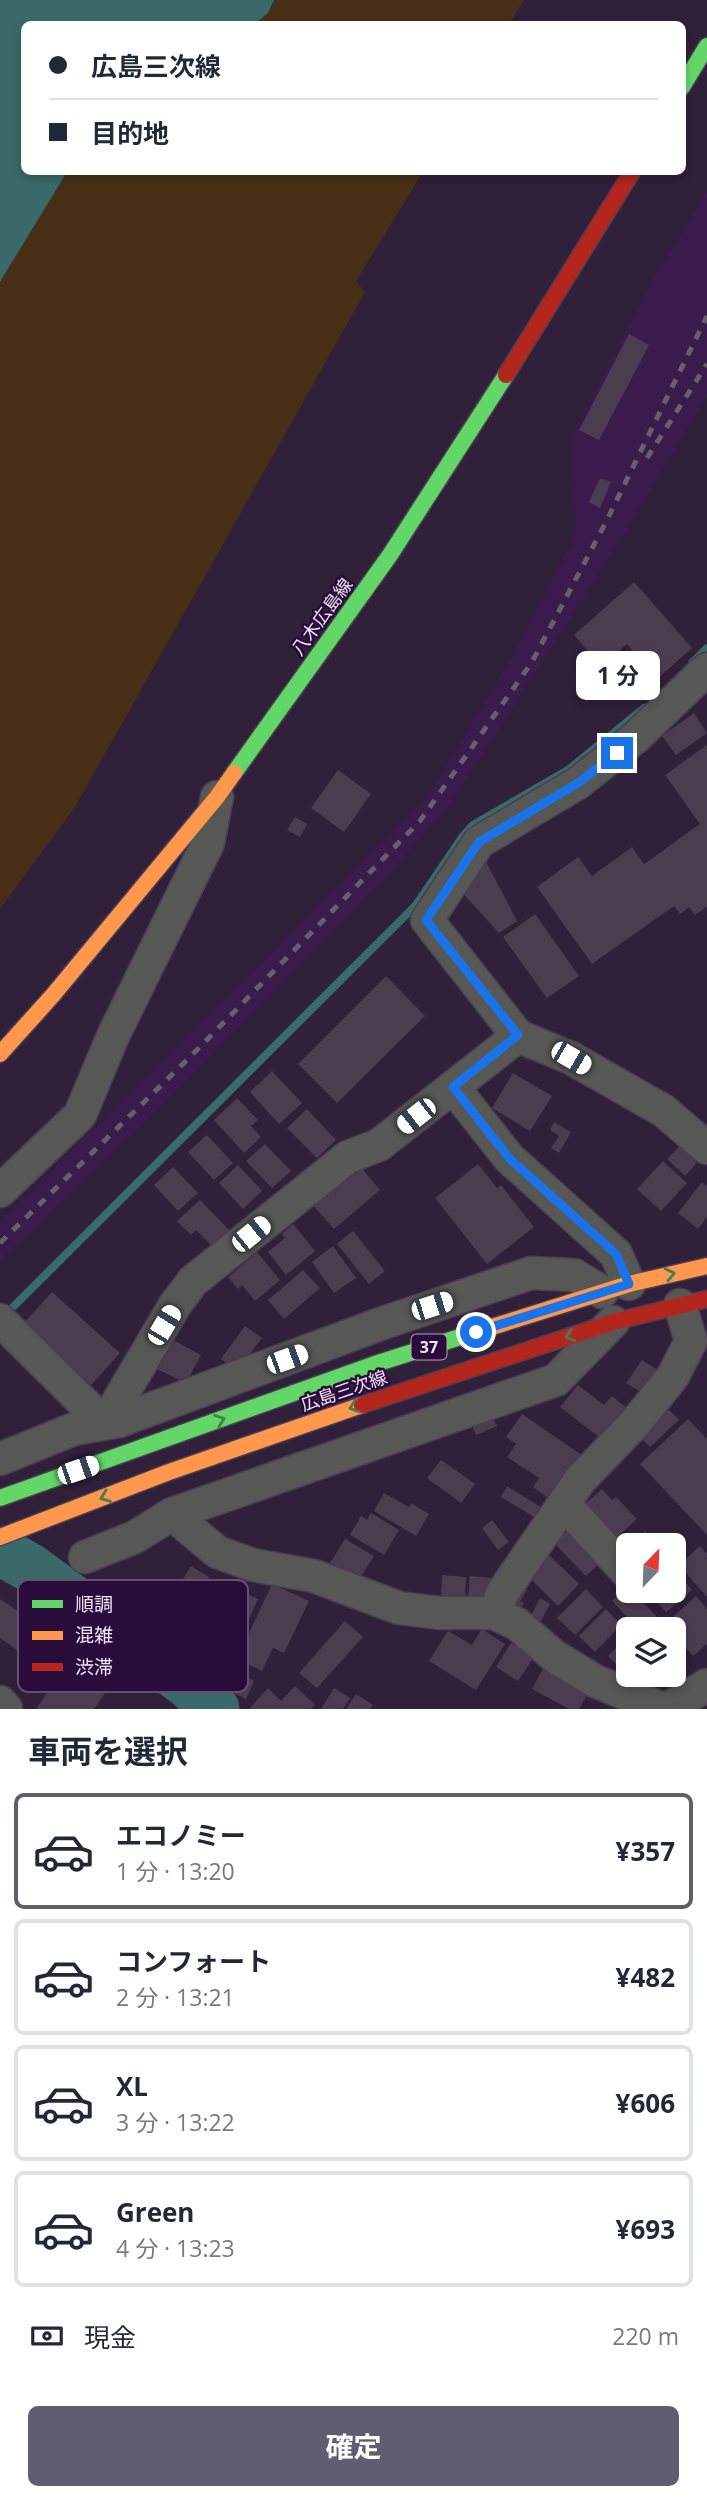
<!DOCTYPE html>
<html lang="ja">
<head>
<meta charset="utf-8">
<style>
	:root { --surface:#fff; --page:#f2f2f3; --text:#1f2937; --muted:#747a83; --line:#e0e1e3; --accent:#5f5e71 }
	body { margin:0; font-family:"Open Sans","Noto Sans JP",sans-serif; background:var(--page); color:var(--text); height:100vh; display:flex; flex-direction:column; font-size:26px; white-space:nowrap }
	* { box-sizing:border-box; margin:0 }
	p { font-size:23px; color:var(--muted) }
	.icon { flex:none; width:38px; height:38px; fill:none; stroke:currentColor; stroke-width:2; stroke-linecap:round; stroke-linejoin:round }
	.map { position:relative; height:1709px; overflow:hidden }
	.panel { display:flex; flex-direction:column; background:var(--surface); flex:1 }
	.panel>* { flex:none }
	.guide { position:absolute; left:21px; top:21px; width:665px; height:154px; border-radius:10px; box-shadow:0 4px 10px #0003; display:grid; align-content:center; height:154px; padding:0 28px; background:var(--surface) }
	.needle { width:46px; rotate:23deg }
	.controls { position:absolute; left:616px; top:1533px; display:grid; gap:14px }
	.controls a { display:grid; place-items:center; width:70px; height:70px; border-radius:10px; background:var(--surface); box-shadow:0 4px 10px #0003; font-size:35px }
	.end { position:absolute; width:32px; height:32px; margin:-16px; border:9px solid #1a73e8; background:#fff; box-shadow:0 0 0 4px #fff }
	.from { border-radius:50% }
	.bubble { position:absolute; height:49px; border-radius:10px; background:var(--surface); box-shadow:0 4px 10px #0003; font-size:23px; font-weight:700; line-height:49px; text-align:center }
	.car { position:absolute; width:21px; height:42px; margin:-21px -10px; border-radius:9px; box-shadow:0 0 5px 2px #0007; background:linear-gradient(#fff 24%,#345 0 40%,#fff 0 76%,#345 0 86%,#fff 0) }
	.guide b { display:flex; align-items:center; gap:24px; height:66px; font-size:26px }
	.guide b+b { border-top:2px solid var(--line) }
	.guide i { width:18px; height:18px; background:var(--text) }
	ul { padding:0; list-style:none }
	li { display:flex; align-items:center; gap:21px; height:116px; margin:0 14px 10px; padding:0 14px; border:4px solid var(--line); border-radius:10px }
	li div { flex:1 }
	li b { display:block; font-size:26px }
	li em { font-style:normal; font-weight:700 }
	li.active { border-color:var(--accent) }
	li>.icon { width:63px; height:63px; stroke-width:1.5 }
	h2 { padding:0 28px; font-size:32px; line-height:84px }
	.pay { display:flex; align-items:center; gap:18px; height:77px; padding:0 28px; font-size:26px }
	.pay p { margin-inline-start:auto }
	.primary-button { display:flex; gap:14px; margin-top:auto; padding:14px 28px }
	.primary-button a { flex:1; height:80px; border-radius:10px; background:var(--accent); color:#fff; font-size:28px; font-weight:700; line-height:80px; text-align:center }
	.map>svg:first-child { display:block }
</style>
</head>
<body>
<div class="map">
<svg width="707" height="1709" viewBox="0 0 707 1709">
	<rect width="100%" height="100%" fill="#30203a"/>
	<path fill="#3a1b4c" d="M707,191v206l-91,151 -170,263 -65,71 -222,227 -159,152v-40l423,-417 93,-154 60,-117 -4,-97 83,-160z"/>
	<g fill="#472f16">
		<path d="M274,0h250l-15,24h-254l13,-11z"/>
		<path d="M67,172h356l-67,109 9,11 -290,515 -75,102v-627z"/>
	</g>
	<path fill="#396a69" d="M0,0h274l-6,13 -13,11h-231v148h43l-67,110z"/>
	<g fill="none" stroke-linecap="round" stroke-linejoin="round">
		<g stroke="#396a69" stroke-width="8">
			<path d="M692,663l15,-15"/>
			<path d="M5,1315l411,-410 47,-69 10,-11 95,-55 76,-62"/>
		</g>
		<path stroke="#396a69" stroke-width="49" d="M0,1551l29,16 159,117 27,25"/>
	</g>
	<g fill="#4c3c50">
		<path d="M629,334l20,11 -50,95 -20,-10z"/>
		<path d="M600,478l11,4 -11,26 -11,-6z"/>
		<path d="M634,582l58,66 -34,30 -31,-34 -26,22 -27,-31z"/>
		<path d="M694,713l13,20 -31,22 -14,-19z"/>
		<path d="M707,745v162l-12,8 -6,-8 -9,7 -6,-8 -82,58 -55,-77 41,-30 14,19 40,-29 12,17 56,-40 -35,-49z"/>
		<path d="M338,770l33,24 -27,38 -33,-24z"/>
		<path d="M295,817l12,7 -7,13 -13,-7z"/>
		<path d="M481,852l36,69 -18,12 -41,-45z"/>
		<path d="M535,914l44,62 -32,22 -44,-61z"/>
		<path d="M386,976l39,40 -88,87 -39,-39z"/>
		<path d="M272,1071l30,32 -23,21 -29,-32z"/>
		<path d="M513,1073l39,23 -22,35 -38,-23z"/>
		<path d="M237,1098l21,22 -7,6 10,11 -17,16 -30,-33z"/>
		<path d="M307,1109l29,31 -19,18 -30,-30z"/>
		<path d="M554,1122l17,10 -12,21 -8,-5 8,-12 -9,-6z"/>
		<path d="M207,1135l26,28 -19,17 -26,-28z"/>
		<path d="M265,1144l26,27 -19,17 -26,-27z"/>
		<path d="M680,1146l17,17 -12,13 -18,-17z"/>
		<path d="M663,1161l24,22 -26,28 -24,-22z"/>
		<path d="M478,1164l19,24 4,-3 33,42 -47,37 -52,-66z"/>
		<path d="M238,1165l24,26 -19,18 -24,-26z"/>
		<path d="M359,1165l21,25 -46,39 -22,-25z"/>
		<path d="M173,1167l25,26 -20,18 -24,-26z"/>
		<path d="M702,1182l5,4v31l-9,12 -20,-16z"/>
		<path d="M200,1200l31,32 -17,16 -18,-18 -5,5 -14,-14z"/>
		<path d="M293,1224l22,27 -29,24 -18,-23 17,-14 -3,-4z"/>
		<path d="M353,1231l32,40 -16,13 -32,-40z"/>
		<path d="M333,1246l23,32 -22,15 -22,-31z"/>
		<path d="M257,1252l23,28 -25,21 -13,-16 -4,4 -10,-12z"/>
		<path d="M303,1270l17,18 -36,31 -16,-19z"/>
		<path d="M52,1292l68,61 -29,32 -68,-61z"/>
		<path d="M245,1326l17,12 -15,20 -3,-2 -5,7 -4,-2 -4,5 -10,-7z"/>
		<path d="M173,1340l28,15 -15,28 -29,-14z"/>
		<path d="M642,1360l22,14 -15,23 -23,-14z"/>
		<path d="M578,1385l26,20 8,-9 16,13 -25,31 -43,-33z"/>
		<path d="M663,1404l16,16 -29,27 -16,-16z"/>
		<path d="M488,1408l9,18 -21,9 -8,-18z"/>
		<path d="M522,1414l64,44 -31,45 -22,-16 6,-9 -32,-21 9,-13 -10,-7z"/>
		<path d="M688,1419l19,20v96l-67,-71z"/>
		<path d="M441,1460l34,24 -14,19 -34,-25z"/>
		<path d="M507,1486l35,22 -6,10 -35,-21z"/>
		<path d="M602,1489l10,11 4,-3 21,22 -21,19 -32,-33z"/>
		<path d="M384,1493l25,14 2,-4 18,11 -13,22 -42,-25z"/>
		<path d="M371,1513l28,17 -15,25 -34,-20 11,-19 6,4z"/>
		<path d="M492,1520l17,22 -11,8 -16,-22z"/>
		<path d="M570,1528l32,33 -16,15 -32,-33z"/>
		<path d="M645,1531l13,14h-29z"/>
		<path d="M345,1539l29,17 -16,25 -31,-13z"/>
		<path d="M700,1546l7,8v43l-28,-32z"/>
		<path d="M549,1555l30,29 -21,22 -30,-30z"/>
		<path d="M191,1566l18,11 -5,9 8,5 -15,25 -27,-16z"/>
		<path d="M674,1569l18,21 -26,22 -15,-17 5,-4h18z"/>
		<path d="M442,1575l24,2 -1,24 -24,-1z"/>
		<path d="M470,1576l22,2 -2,22 -22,-2z"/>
		<path d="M515,1582l12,8 -7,11 4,2 -9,13 -16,-10z"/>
		<path d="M272,1584l37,17 -25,52 -11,-5 -11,23 -25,-12z"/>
		<path d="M628,1586v5h4l26,27 -12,11h-8l-26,-28z"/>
		<path d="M234,1588l24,11 -18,39 -23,-11z"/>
		<path d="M586,1589l17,18 -28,28 -18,-17z"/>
		<path d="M696,1596l11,13v35l-14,12 -19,-22v-5h-4l-5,-5z"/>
		<path d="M540,1598l10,6 -10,19 -10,-5z"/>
		<path d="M0,1599l43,29 -19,27 -24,-17z"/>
		<path d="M606,1609l15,16 -26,27 -16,-16z"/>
		<path d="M345,1621l18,16 -46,51 -18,-15z"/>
		<path d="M482,1629l23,15 -29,46 -47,-29 19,-30 24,14z"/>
		<path d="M628,1636v29l-3,-3 -6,5 -11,-11z"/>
		<path d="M511,1643l23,14 -16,24 -22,-14z"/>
		<path d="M77,1649l40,27 -23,33h-58z"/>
		<path d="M544,1667l45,24 -10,18h-10l-37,-20z"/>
		<path d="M232,1670l22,11 -8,18 -23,-11z"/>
		<path d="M295,1686l20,19 -4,4h-62l19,-21 13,13z"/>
		<path d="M334,1688l16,10 -7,11h-22z"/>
		<path d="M356,1694l17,11 -3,4h-24z"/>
	</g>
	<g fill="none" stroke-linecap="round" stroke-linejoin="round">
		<g stroke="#4a3e53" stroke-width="35">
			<g id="street">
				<path d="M707,669l-71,68 -58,46 -99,59 -52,78 91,116 53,22 93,53 43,37"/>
				<path d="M453,1087l56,71 107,96 13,30"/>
				<path d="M0,1191l80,-76 33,-79 95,-193 9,-46"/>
				<path d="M0,1320l93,92 8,12"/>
				<path d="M119,1421l-3,-16 59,-100 18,-24 155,-124 31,-12 139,-109"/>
				<path d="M0,1459l74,-30 45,-8 264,-98 148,-50 43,2 28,17"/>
				<path d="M564,1504l63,68"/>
				<path d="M172,1514l45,38 36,13 61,11 85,32 41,5h54l23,11 37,32 41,25 65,27 11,-1 36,-22"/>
				<path d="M85,1557l50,-20 37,-23 384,-134 57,-58"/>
				<path d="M494,1613l9,-21 77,-112 56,-58 37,-46 18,-35 -11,-36"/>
				<path d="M0,1702l6,7"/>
			</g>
		</g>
		<g stroke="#4a3e53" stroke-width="19">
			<g id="fast">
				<path d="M682,87l25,-41"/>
				<path d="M234,773l156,-218 116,-180"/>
				<path d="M0,1498l375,-134 104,-33"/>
			</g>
		</g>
		<g stroke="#4a3e53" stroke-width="19">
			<g id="slow">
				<path d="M0,1054l53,-59 164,-198 17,-24"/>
				<path d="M479,1331l150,-47 78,-18"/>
				<path d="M0,1537l169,-65 193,-67"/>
			</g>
		</g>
		<g stroke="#4a3e53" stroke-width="19">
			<g id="jam">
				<path d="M506,375l126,-203"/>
				<path d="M362,1405l251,-83 94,-23"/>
			</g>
		</g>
		<use href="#street" stroke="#575756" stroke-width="32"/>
		<use href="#fast" stroke="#63d668" stroke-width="16"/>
		<use href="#slow" stroke="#ff974d" stroke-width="16"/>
		<use href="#jam" stroke="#b3261e" stroke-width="16"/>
		<g stroke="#666069" stroke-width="5" stroke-dasharray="9 9" stroke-linecap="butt">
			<path d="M647,458l60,-94"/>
			<path d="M0,1243l191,-187 229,-235 112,-159 74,-140 101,-206"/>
		</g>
	</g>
	<defs><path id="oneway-chevron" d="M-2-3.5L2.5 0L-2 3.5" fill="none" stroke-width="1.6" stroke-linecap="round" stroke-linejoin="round" transform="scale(1.75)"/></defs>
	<g stroke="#497b53">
		<use href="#oneway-chevron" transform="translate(670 1274) rotate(-13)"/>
		<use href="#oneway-chevron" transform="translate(570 1336) rotate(162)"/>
		<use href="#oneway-chevron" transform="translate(354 1407) rotate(161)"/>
		<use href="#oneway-chevron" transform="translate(220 1420) rotate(-20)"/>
		<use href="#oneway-chevron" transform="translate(105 1497) rotate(159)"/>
	</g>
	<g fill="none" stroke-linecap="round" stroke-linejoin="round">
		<path stroke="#1a73e8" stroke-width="9" d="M476,1332l153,-48 -13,-30 -107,-96 -56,-71 65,-52 -92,-115 53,-78 99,-59 39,-30"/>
	</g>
	<g text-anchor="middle" stroke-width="5" stroke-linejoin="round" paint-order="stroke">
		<rect fill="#290c3a" stroke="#b6a3c2" stroke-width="2" x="411.5" y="1334.5" width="35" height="25" rx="5"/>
		<g font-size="16" font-weight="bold" fill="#f2e4fc">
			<text x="429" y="1353">37</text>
		</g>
		<g font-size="18" fill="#f2e4fc" stroke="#290c3a">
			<text transform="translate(322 617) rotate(-54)" y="6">八木広島線</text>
			<text transform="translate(344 1391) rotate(-19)" y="6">広島三次線</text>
		</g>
	</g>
	<rect x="18" y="1580" width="230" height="112" rx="10" fill="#290c3a" stroke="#654d74" stroke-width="2"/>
	<rect x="32" y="1600" width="31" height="8" fill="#63d668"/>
	<rect x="32" y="1631" width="31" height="9" fill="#ff974d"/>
	<rect x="32" y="1663" width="31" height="8" fill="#b3261e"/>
	<g font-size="19" fill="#f2e4fc">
		<text x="75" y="1611">順調</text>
		<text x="75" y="1642">混雑</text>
		<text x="75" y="1674">渋滞</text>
	</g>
</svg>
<div class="controls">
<a><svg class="needle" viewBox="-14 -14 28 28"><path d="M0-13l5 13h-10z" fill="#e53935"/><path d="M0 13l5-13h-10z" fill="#747a83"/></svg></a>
<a><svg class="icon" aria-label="layers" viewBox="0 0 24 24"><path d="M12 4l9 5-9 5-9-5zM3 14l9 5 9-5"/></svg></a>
</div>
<i class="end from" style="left:476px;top:1332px"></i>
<i class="end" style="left:617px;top:753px"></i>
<div class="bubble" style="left:576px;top:651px;width:84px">1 分</div>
<i class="car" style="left:571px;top:1058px;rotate:120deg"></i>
<i class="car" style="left:416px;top:1116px;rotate:232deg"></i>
<i class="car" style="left:251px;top:1234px;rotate:51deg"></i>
<i class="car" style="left:432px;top:1306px;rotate:72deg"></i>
<i class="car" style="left:164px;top:1325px;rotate:31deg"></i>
<i class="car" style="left:287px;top:1359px;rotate:70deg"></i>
<i class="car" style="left:78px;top:1470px;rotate:71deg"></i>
<div class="guide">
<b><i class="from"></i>広島三次線</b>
<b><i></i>目的地</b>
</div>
</div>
<section class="panel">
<h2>車両を選択</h2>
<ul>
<li class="active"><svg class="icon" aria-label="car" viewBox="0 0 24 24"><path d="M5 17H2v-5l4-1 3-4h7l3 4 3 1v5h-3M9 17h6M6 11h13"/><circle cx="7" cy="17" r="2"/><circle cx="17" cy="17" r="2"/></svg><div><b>エコノミー</b><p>1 分 · 13:20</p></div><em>¥357</em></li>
<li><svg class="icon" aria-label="car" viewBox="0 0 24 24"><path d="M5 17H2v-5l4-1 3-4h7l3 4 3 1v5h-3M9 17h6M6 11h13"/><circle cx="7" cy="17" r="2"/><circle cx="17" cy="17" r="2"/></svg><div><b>コンフォート</b><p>2 分 · 13:21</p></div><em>¥482</em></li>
<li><svg class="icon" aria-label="car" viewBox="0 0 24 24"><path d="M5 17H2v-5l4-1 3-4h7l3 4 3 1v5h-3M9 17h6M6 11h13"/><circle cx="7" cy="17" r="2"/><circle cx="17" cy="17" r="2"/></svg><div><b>XL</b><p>3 分 · 13:22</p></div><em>¥606</em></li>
<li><svg class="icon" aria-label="car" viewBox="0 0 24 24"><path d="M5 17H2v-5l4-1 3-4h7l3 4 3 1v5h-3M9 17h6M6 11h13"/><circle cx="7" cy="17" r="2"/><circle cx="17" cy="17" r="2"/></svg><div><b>Green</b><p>4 分 · 13:23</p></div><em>¥693</em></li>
</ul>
<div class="pay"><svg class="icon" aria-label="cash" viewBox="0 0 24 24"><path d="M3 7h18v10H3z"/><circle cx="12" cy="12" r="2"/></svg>現金<p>220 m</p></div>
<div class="primary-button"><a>確定</a></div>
</section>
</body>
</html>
